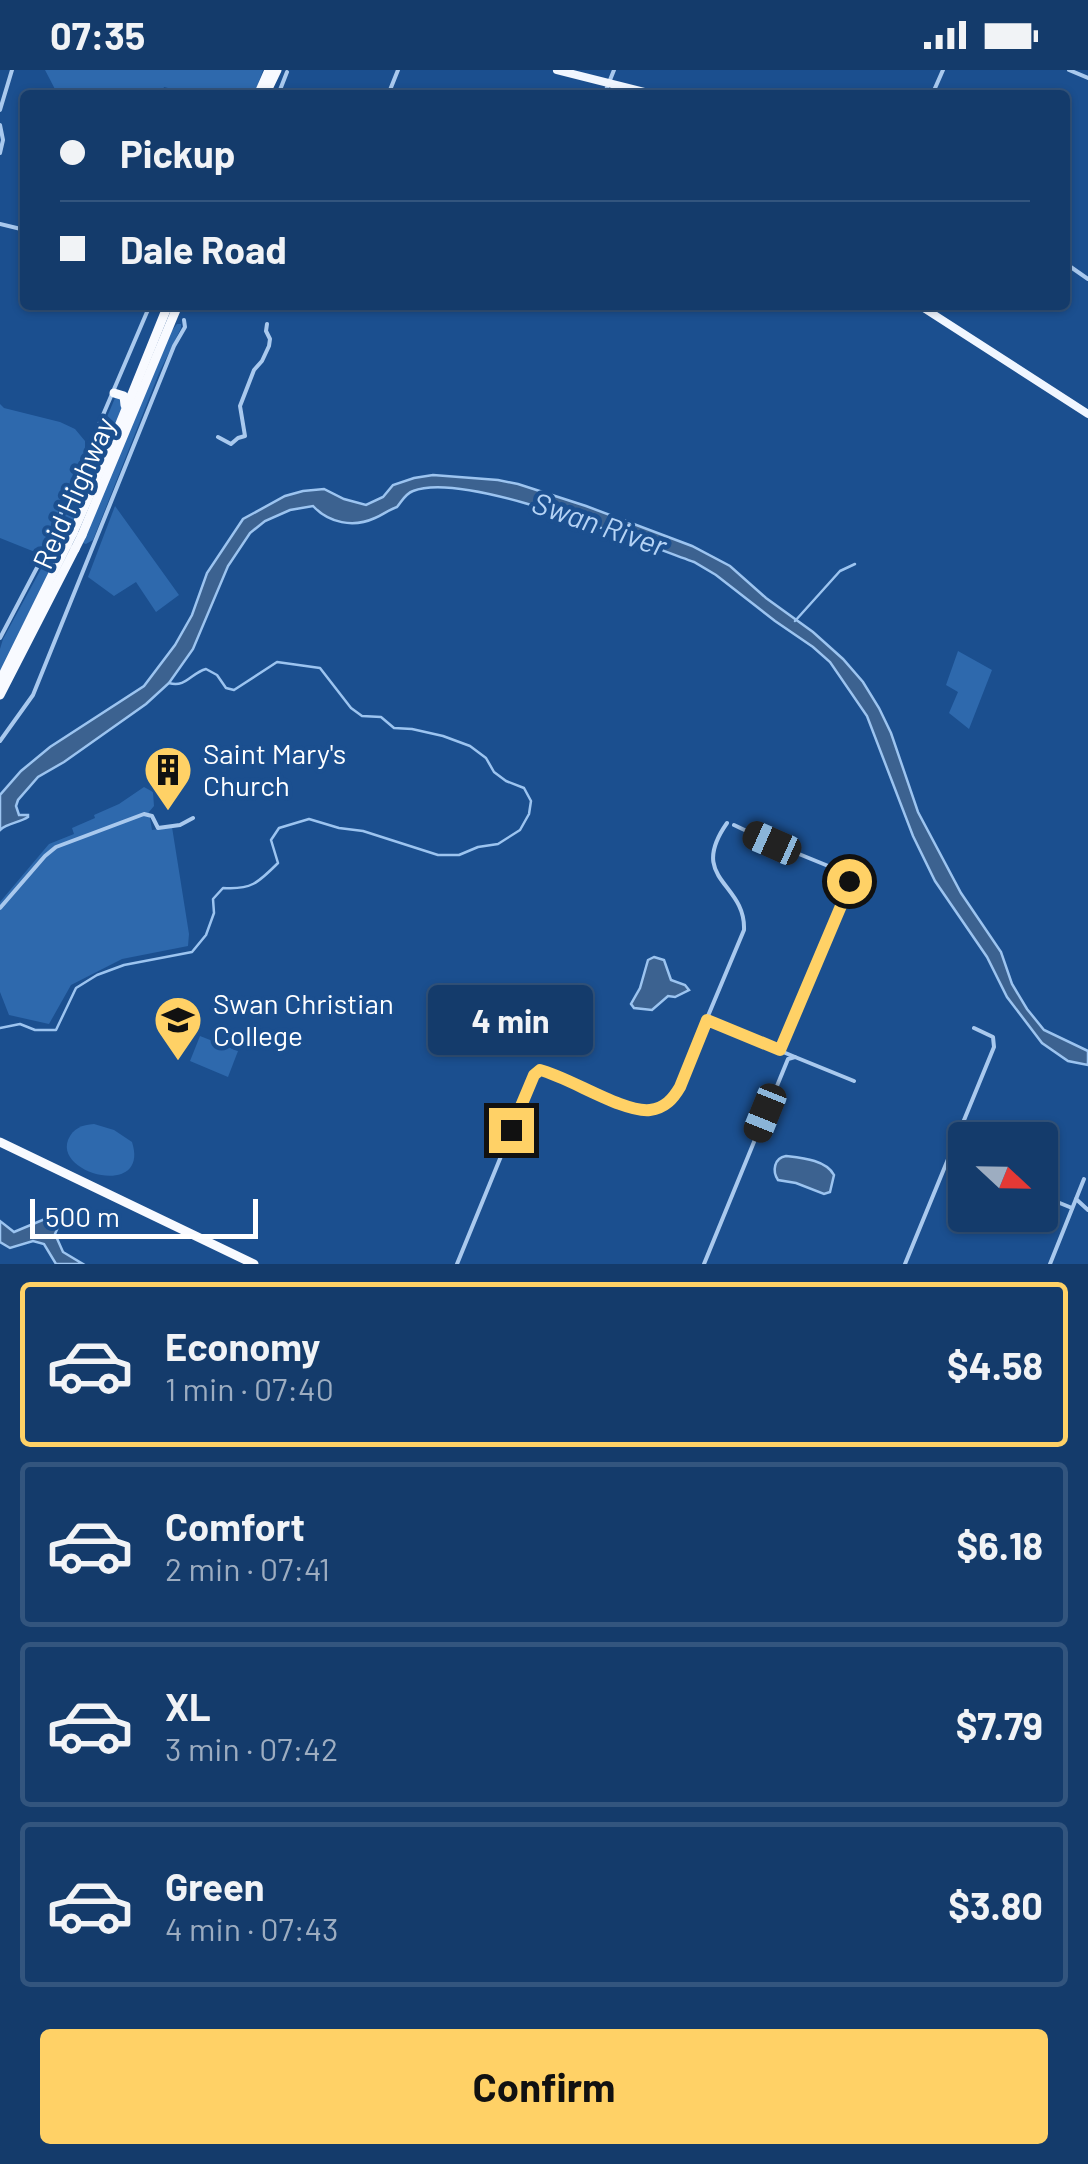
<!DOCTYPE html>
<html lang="en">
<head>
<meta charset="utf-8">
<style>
	:root { --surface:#143b6b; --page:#214673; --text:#f1f3f6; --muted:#9dadc1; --line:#33557e; --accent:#ffd166 }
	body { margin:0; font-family:Barlow,sans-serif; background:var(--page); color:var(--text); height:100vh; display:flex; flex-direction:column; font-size:38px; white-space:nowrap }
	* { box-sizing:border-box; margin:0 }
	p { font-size:32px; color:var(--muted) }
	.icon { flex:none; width:55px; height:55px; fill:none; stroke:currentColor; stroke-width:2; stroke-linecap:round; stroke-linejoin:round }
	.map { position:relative; height:1194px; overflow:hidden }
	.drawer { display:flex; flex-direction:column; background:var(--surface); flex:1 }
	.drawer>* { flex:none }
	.guide { position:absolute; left:20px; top:20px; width:1050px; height:220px; border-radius:10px; box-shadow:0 2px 8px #0004,0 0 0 2px var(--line); display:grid; align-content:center; height:220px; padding:0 40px; background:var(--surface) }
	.needle { width:65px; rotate:112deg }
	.fabs { position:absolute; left:948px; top:1052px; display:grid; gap:20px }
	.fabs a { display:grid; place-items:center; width:110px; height:110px; border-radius:10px; background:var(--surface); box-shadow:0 2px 8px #0004,0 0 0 2px var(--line); font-size:50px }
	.scale { position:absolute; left:30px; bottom:25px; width:228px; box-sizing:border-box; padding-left:10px; border:5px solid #fff; border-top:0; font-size:28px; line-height:35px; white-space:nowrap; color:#fff; -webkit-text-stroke:8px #1b4f8f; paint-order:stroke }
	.end { position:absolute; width:45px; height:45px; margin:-22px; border:12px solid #ffd166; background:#111; box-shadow:0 0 0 5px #111 }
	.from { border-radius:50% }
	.bubble { position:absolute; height:70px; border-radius:10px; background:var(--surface); box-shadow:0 2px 8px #0004,0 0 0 2px var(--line); font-size:32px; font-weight:700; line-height:70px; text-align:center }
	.car { position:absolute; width:30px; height:60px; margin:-30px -15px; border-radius:12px; box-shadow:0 0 8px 2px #0007; background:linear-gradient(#222 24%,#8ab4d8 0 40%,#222 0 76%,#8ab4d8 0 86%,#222 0) }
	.guide b { display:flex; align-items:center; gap:35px; height:95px; font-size:38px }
	.guide b+b { border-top:2px solid var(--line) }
	.guide i { width:25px; height:25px; background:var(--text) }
	ul { padding:18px 0 0; list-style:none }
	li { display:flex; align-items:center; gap:30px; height:165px; margin:0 20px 15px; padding:0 20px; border:5px solid var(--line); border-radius:10px }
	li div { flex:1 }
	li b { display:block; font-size:38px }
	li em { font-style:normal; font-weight:700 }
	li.current { border-color:var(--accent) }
	li>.icon { width:90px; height:90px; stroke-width:1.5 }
	.cta { display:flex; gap:20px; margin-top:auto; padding:20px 40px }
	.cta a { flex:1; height:115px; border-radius:10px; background:var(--accent); color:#111; font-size:40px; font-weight:700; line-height:115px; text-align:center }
	.status { display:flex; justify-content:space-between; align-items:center; height:70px; padding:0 50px; background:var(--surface); direction:ltr }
	.status svg { height:28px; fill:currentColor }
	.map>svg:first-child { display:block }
</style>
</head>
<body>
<div class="status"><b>07:35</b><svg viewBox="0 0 49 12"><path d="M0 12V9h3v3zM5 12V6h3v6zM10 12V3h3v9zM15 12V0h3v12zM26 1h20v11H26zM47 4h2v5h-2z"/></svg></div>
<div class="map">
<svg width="1088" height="1194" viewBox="0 0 1088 1194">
	<rect width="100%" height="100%" fill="#1b4f8f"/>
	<g fill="#2e69ad">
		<path d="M45,0h218l-9,25h-58l-32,-8 -3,8h-99l-5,-2z"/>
		<path d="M177,254h4v4l-22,45 -66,167 -7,4 -3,-1 88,-211z"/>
		<path d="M119,327l5,7 -54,130 -8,-5 -1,-3 54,-128z"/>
		<path d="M0,334l4,4 56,14 15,7 10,12v10l-45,103 -40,-16z"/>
		<path d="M115,436l64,89 -23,17 -20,-30 -22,14 -26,-19z"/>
		<path d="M59,470l6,4 -65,130v-25l3,-10 38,-70 7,-20 5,-7z"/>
		<path d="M958,581l34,19 -23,59 -20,-16 9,-21 -12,-7z"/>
		<path d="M144,717l9,5 1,14 -5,6 3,18 20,-3 17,107 -1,12 -66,13 -51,26 -22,39 -40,-9 -9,-23v-90l49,-58 25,-10 -2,-6 23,-10 -1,-3 25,-11z"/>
		<path d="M200,966l38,15 -10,26 -38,-16z"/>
		<path d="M94,1054l20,6 18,12c18,56 -77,33 -64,-2 5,-12 14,-15 26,-16z"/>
	</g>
	<g fill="#3c6290" stroke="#9cc4f0" stroke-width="2.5">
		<path d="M433,405l65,5 20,4 68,22 106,40 38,20 36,32 47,34 30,27 20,23 16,26 12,25 27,79 43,81 40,59 11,32 15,25 17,21 44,21v14l-20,-4 -26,-18 -35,-46 -20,-40 -52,-76 -22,-45 -46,-120 -37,-54 -17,-15 -38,-26 -59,-46 -22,-13c-57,-20 -229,-92 -281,-71 -8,3 -11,10 -16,16 -9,3 -14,8 -22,11 -22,10 -46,5 -62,-12l-23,4 -25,11 -15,12 -22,33 -35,83 -24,34 -23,21 -82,58 -26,15 -20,23 -2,6 3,9h9v2c-9,6 -21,6 -28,13v-35l21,-24 29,-24 94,-61 31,-41 17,-30 15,-42 36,-54 42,-23 18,-5 21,-2 20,10 22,6 17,-8 10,-12 21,-7z"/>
		<path d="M654,887l10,3 7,20 14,5 4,5 -14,7 -7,-1 -16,14 -18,-2 -3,-4 9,-16 8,-28z"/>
		<path d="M786,1086c17,2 40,4 48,19l-4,17 -6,2 -28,-11 -18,-3c-6,-9 -4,-22 8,-24z"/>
		<path d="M52,1146l7,9 -4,9 8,18 20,12h-27l-12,-20 -11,-3 -23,7 -10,-6v-21l14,11z"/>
	</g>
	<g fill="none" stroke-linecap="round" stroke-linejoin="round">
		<g stroke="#9cc4f0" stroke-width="2.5">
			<path d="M795,551l45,-50 15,-7"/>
			<path d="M0,958l20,-4 15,6h21l20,-42 21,-13 27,-10 68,-13 14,-17 8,-22 -1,-14 10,-11c28,2 35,-5 55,-25l-7,-23 8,-12 30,-9 30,9 24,3 75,24h21l19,-8 20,-3 22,-14 9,-16 2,-13 -7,-13 -18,-7 -12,-9 -8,-14 -16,-12 -27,-10 -31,-7 -18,-1 -13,-11 -19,-1 -11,-8 -31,-40 -43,-6 -43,28 -8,-2 -9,-13 -11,-6c-15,4 -20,19 -37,14"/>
		</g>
		<g stroke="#a9c9ee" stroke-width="4">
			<path d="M1069,0l19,8"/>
			<path d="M278,25l9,-23"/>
			<path d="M388,25l10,-25"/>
			<path d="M604,25l10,-25"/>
			<path d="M932,25l11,-25"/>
			<path d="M0,40l12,-40"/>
			<path d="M0,55l3,15 -3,13"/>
			<path d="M0,154l25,6"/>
			<path d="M1065,193l23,16"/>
			<path d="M218,367l13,7 7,-6 7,-2 -5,-30 14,-36 8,-9 7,-15 1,-7 -4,-8 1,-7"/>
			<path d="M54,461l16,8"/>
			<path d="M0,568l41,-78 109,-255"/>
			<path d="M0,671l33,-46 141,-349 11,-19 -1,-7"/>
			<path d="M734,755l38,18 71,29 4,4 2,11 -69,164"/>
			<path d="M0,838l45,-52 11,-9 88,-33 8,2 6,12 22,-3 13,-7"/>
			<path d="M707,950l88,37"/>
			<path d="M1040,1125l32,13"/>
			<path d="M1076,1129l12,11"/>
			<path d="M457,1194l78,-191 7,-3 99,40 18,-2 15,-11 70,-167c2,-48 -57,-50 -17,-107"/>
			<path d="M704,1194l84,-205 7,-2 59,24"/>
			<path d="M905,1194l89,-217 -1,-10 -19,-9"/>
			<path d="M1050,1194l34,-85"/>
		</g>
		<g stroke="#f0f6ff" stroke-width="8">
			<path d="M557,0l99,25"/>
			<path d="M919,235l169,109"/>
		</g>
		<g stroke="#f8faff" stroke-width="9">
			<path d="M258,25l11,-25"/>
			<path d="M265,25l12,-25"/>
			<path d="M114,323l10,3 1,9"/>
			<path d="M73,463l42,-97 53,-131"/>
			<path d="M82,465l96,-230"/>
			<path d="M0,611l67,-136"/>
			<path d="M0,625l75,-146"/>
			<path d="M0,1072l254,122"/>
		</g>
		<g stroke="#f8faff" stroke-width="9">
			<path d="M67,475l6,-12"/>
			<path d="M75,479l7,-14"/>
		</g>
	</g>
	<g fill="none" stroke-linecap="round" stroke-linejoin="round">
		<path stroke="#ffd166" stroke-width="12" d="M511,1060l23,-55 6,-5c29,7 83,43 110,40 15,-2 23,-11 30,-23l27,-67 73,30 69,-163v-6"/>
	</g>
	<defs>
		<g id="building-pin" transform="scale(2.5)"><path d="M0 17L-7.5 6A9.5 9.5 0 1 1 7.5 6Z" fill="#ffd166" stroke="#1b4f8f"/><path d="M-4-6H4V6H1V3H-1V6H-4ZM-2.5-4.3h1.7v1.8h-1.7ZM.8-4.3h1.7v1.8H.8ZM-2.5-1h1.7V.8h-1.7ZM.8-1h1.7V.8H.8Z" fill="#111"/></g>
		<g id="school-pin" transform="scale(2.5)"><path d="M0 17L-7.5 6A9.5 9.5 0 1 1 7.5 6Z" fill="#ffd166" stroke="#1b4f8f"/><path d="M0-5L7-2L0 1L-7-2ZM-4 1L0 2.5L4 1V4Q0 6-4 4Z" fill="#111"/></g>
	</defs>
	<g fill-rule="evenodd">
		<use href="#building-pin" x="168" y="700"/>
		<use href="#school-pin" x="178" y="950"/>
	</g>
	<g text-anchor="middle" stroke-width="9" stroke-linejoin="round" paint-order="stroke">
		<g font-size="28" fill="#fff" stroke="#1b4f8f">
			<text transform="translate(74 423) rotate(-66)" y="10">Reid Highway</text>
		</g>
		<g font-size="28" fill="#fff" stroke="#1b4f8f" text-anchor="start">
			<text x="203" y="694">Saint Mary's<tspan x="203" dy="32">Church</tspan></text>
			<text x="213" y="944">Swan Christian<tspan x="213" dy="32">College</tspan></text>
		</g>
		<g font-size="30" font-style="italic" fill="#b5d3f5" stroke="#1b4f8f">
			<text transform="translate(599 455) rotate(19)" y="10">Swan River</text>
		</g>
	</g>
</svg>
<div class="fabs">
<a><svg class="needle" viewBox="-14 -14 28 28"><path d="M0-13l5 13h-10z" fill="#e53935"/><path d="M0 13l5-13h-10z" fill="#9dadc1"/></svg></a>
</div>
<div class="scale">500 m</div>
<i class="end from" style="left:849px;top:811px"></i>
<i class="end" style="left:511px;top:1060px"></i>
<div class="bubble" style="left:428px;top:915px;width:165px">4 min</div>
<i class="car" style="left:772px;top:773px;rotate:294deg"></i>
<i class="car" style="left:765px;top:1043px;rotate:202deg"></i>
<div class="guide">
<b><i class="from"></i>Pickup</b>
<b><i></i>Dale Road</b>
</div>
</div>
<section class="drawer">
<ul>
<li class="current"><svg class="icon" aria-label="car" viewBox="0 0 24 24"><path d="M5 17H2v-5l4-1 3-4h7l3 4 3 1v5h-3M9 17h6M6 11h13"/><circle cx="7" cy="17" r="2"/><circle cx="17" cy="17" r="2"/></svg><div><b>Economy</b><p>1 min · 07:40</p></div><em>$4.58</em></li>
<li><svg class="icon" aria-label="car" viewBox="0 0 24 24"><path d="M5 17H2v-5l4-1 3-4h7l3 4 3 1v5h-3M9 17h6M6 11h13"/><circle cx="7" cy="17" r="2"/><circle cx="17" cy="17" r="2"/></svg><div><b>Comfort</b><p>2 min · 07:41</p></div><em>$6.18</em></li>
<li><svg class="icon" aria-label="car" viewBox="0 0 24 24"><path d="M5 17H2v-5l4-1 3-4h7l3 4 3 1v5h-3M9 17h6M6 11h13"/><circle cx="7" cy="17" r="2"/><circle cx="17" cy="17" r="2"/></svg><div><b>XL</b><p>3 min · 07:42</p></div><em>$7.79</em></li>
<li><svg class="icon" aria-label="car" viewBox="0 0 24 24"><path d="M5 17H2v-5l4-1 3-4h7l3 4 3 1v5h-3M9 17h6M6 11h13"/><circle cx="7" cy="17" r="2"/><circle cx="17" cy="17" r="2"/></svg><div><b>Green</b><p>4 min · 07:43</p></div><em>$3.80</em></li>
</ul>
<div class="cta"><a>Confirm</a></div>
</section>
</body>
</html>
